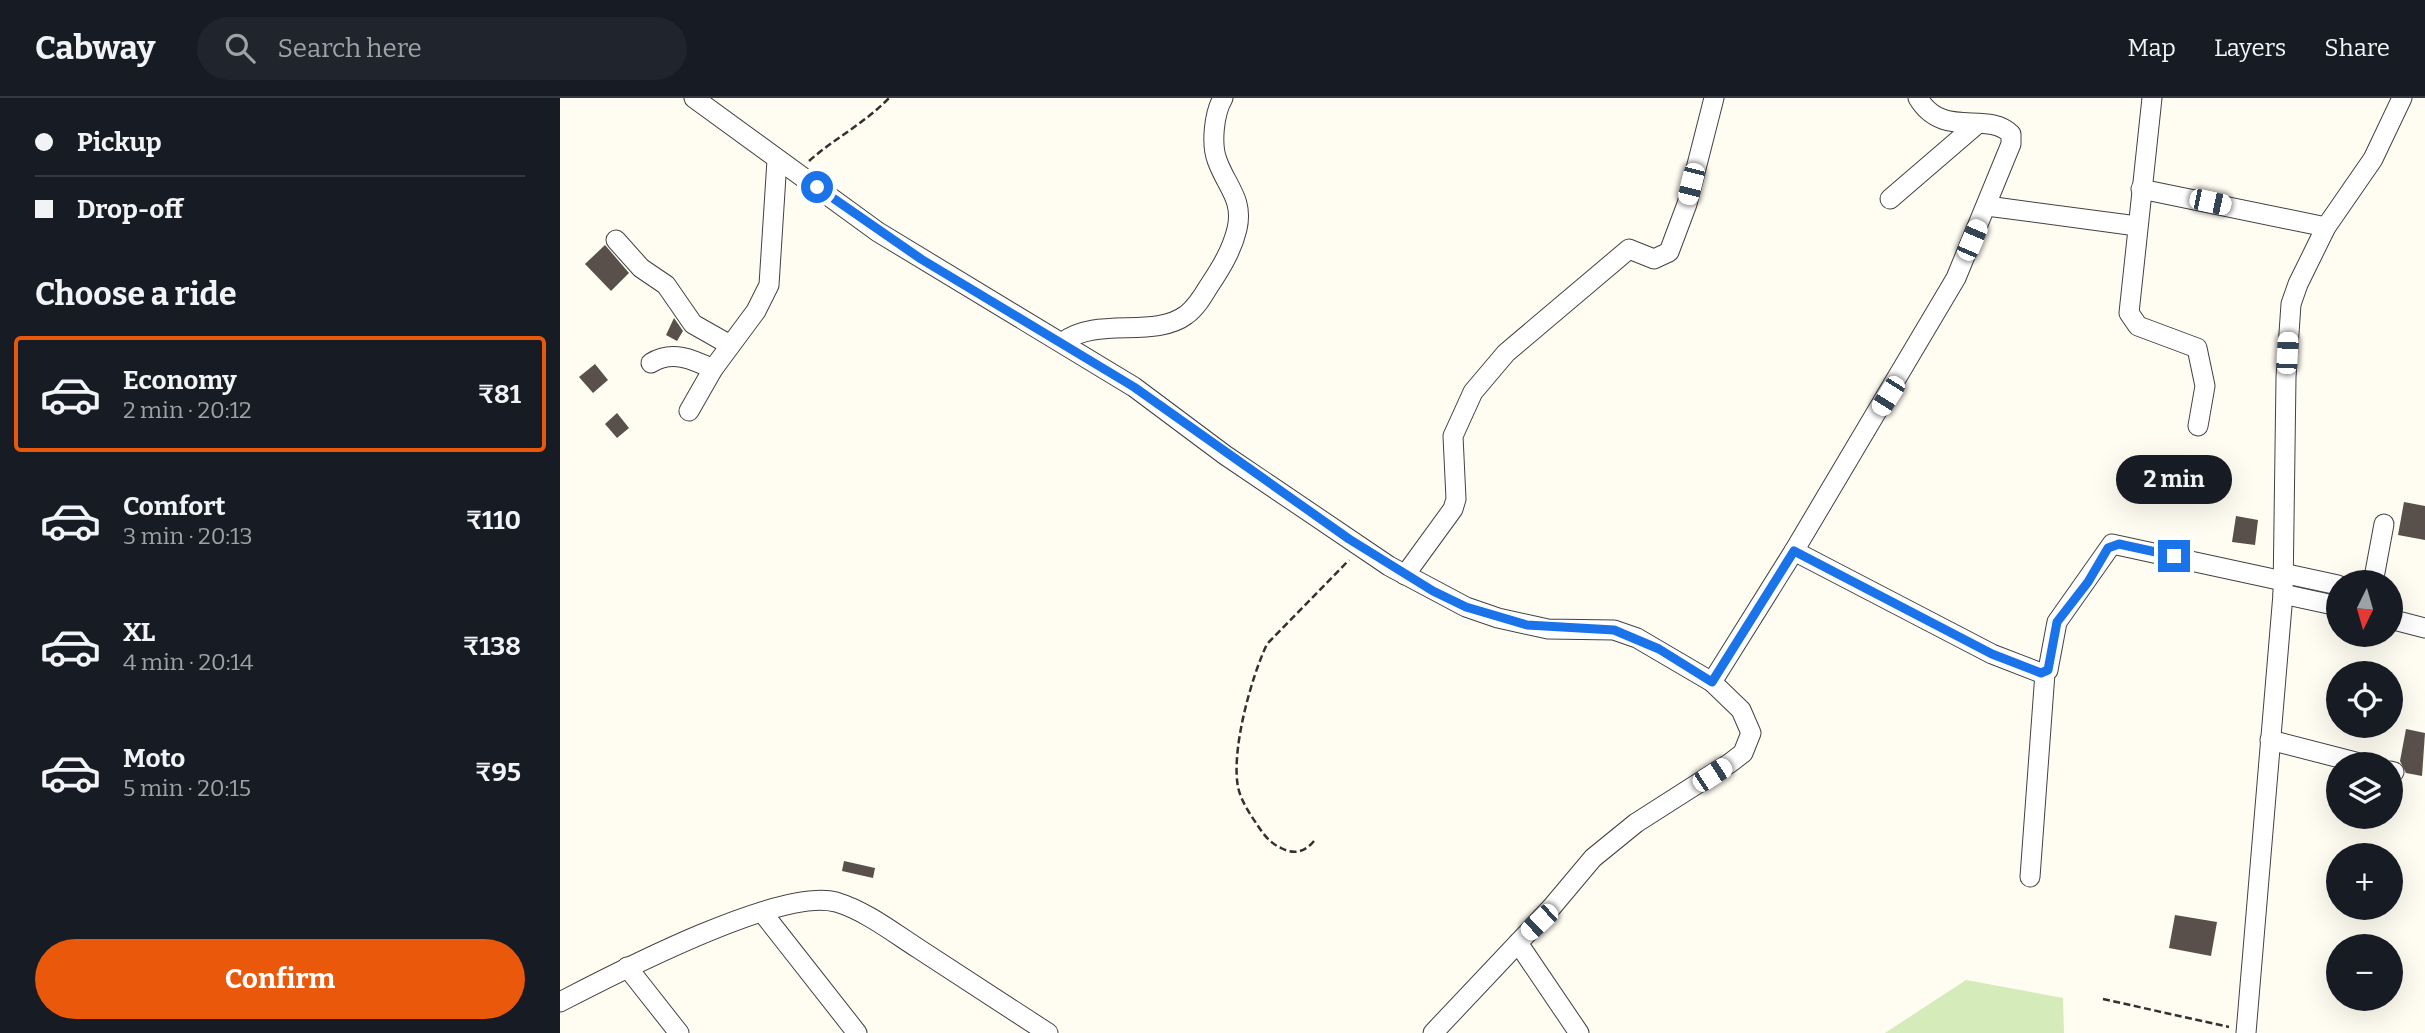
<!DOCTYPE html>
<html lang="en">
<head>
<meta charset="utf-8">
<style>
	:root { --surface:#171b24; --page:#20242c; --text:#f1f3f6; --muted:#9ea1a6; --line:#363941; --accent:#ea580c }
	body { margin:0; font-family:Bitter,serif; background:var(--page); color:var(--text); height:100vh; display:flex; flex-direction:column; font-size:26px; white-space:nowrap }
	* { box-sizing:border-box; margin:0 }
	p { font-size:23px; color:var(--muted) }
	.icon { flex:none; width:38px; height:38px; fill:none; stroke:currentColor; stroke-width:2; stroke-linecap:round; stroke-linejoin:round }
	.map { position:relative; flex:1; overflow:hidden }
	.details { display:flex; flex-direction:column; background:var(--surface); width:560px }
	.details>* { flex:none }
	.top-card { display:grid; align-content:center; height:154px; padding:0 35px; background:var(--surface) }
	.needle { width:46px; rotate:185deg }
	.buttons { position:absolute; left:1766px; top:472px; display:grid; gap:14px }
	.buttons a { display:grid; place-items:center; width:77px; height:77px; border-radius:50%; background:var(--surface); box-shadow:0 7px 28px #0002; font-size:35px }
	.end { position:absolute; width:32px; height:32px; margin:-16px; border:9px solid #1a73e8; background:#fff; box-shadow:0 0 0 4px #fff }
	.from { border-radius:50% }
	.bubble { position:absolute; height:49px; border-radius:24px; background:var(--surface); box-shadow:0 7px 28px #0002; font-size:23px; font-weight:700; line-height:49px; text-align:center }
	.car { position:absolute; width:21px; height:42px; margin:-21px -10px; border-radius:9px; box-shadow:0 0 5px 2px #0007; background:linear-gradient(#fff 24%,#345 0 40%,#fff 0 76%,#345 0 86%,#fff 0) }
	.top-card b { display:flex; align-items:center; gap:24px; height:66px; font-size:26px }
	.top-card b+b { border-top:2px solid var(--line) }
	.top-card i { width:18px; height:18px; background:var(--text) }
	ul { padding:0; list-style:none }
	li { display:flex; align-items:center; gap:21px; height:116px; margin:0 14px 10px; padding:0 21px; border:4px solid transparent; border-radius:7px }
	li div { flex:1 }
	li b { display:block; font-size:26px }
	li em { font-style:normal; font-weight:700 }
	li.selected { border-color:var(--accent) }
	li>.icon { width:63px; height:63px; stroke-width:1.5 }
	h2 { padding:0 35px; font-size:32px; line-height:84px }
	.action { display:flex; gap:14px; margin-top:auto; padding:14px 35px }
	.action a { flex:1; height:80px; border-radius:42px; background:var(--accent); color:#fff; font-size:28px; font-weight:700; line-height:80px; text-align:center }
	header { display:flex; align-items:center; gap:42px; box-sizing:border-box; height:98px; padding:0 35px; background:var(--surface); border-bottom:2px solid var(--line) }
	header strong { font-size:33px }
	nav { display:flex; gap:38px; margin-inline-start:auto; font-size:24px }
	.search { width:490px; height:63px; background:var(--page); display:flex; align-items:center; gap:18px; box-sizing:border-box; padding:0 24px; border-radius:38px; color:var(--muted); font-size:26px }
	main { display:flex; flex:1; min-height:0 }
	.map>svg:first-child { display:block }
</style>
</head>
<body>
<header>
<strong>Cabway</strong>
<div class="search"><svg class="icon" aria-label="search" viewBox="0 0 24 24"><circle cx="10" cy="10" r="6"/><path d="M15 15l6 6"/></svg>Search here</div>
<nav><a>Map</a><a>Layers</a><a>Share</a></nav>
</header>
<main>
<section class="details">
<div class="top-card">
<b><i class="from"></i>Pickup</b>
<b><i></i>Drop-off</b>
</div>
<h2>Choose a ride</h2>
<ul>
<li class="selected"><svg class="icon" aria-label="car" viewBox="0 0 24 24"><path d="M5 17H2v-5l4-1 3-4h7l3 4 3 1v5h-3M9 17h6M6 11h13"/><circle cx="7" cy="17" r="2"/><circle cx="17" cy="17" r="2"/></svg><div><b>Economy</b><p>2 min · 20:12</p></div><em>₹81</em></li>
<li><svg class="icon" aria-label="car" viewBox="0 0 24 24"><path d="M5 17H2v-5l4-1 3-4h7l3 4 3 1v5h-3M9 17h6M6 11h13"/><circle cx="7" cy="17" r="2"/><circle cx="17" cy="17" r="2"/></svg><div><b>Comfort</b><p>3 min · 20:13</p></div><em>₹110</em></li>
<li><svg class="icon" aria-label="car" viewBox="0 0 24 24"><path d="M5 17H2v-5l4-1 3-4h7l3 4 3 1v5h-3M9 17h6M6 11h13"/><circle cx="7" cy="17" r="2"/><circle cx="17" cy="17" r="2"/></svg><div><b>XL</b><p>4 min · 20:14</p></div><em>₹138</em></li>
<li><svg class="icon" aria-label="car" viewBox="0 0 24 24"><path d="M5 17H2v-5l4-1 3-4h7l3 4 3 1v5h-3M9 17h6M6 11h13"/><circle cx="7" cy="17" r="2"/><circle cx="17" cy="17" r="2"/></svg><div><b>Moto</b><p>5 min · 20:15</p></div><em>₹95</em></li>
</ul>
<div class="action"><a>Confirm</a></div>
</section>
<div class="map">
<svg width="1865" height="935" viewBox="0 0 1865 935">
	<rect width="100%" height="100%" fill="#fffcf2"/>
	<path fill="#d6ebba" d="M1406,882l97,18 1,35h-179z"/>
	<g fill="#59504b">
		<path d="M45,147l24,28 -18,18 -26,-27z"/>
		<path d="M114,220l9,13 -6,10 -11,-6z"/>
		<path d="M35,266l13,16 -15,13 -14,-16z"/>
		<path d="M57,315l12,15 -12,10 -12,-14z"/>
		<path d="M1844,404l21,4v34l-27,-5z"/>
		<path d="M1676,418l22,4 -3,25 -23,-3z"/>
		<path d="M1846,631l19,4 -3,43 -16,-3 -6,-12z"/>
		<path d="M284,763l31,7 -2,10 -31,-7z"/>
		<path d="M1615,817l42,7 -6,34 -42,-8z"/>
	</g>
	<g fill="none" stroke-linecap="round" stroke-linejoin="round">
		<g stroke="#424242" stroke-width="21">
			<g id="minor">
				<path d="M134,0l184,134 256,155 91,68 164,111 77,41 32,11 50,11 66,1 23,8 75,44 29,28 10,23 -8,20 -13,10 -94,60 -43,35 -42,50 -118,125"/>
				<path d="M1592,0l-23,215 9,13 59,22 8,38 -7,40"/>
				<path d="M1581,91l185,38"/>
				<path d="M1330,101l86,-74"/>
				<path d="M1427,108l150,20"/>
				<path d="M56,142l25,28 25,17 27,39 37,21"/>
				<path d="M503,244c34,-26 91,-3 123,-27 10,-7 17,-19 23,-29 12,-18 23,-36 28,-57 7,-30 -11,-43 -20,-69 -6,-16 -3,-47 6,-62"/>
				<path d="M91,265c21,-13 41,-4 62,6"/>
				<path d="M129,313l24,-42 43,-58 13,-26 8,-125"/>
				<path d="M1234,453l198,103 49,19 7,-3 9,-48 55,-78 171,37"/>
				<path d="M1723,475l55,12"/>
				<path d="M845,477l48,-66 3,-10 -3,-63 20,-44 33,-39 123,-104 25,10 15,-7 18,-48 27,-106"/>
				<path d="M1813,485l11,-59"/>
				<path d="M1723,496l55,12"/>
				<path d="M1830,521l35,9"/>
				<path d="M1152,584l82,-131 162,-273 55,-134v-10c-25,-24 -68,6 -93,-36"/>
				<path d="M1710,642l97,25"/>
				<path d="M1830,673l4,1"/>
				<path d="M1470,779l15,-204"/>
				<path d="M202,814l95,121"/>
				<path d="M958,845l61,90"/>
				<path d="M67,869l52,66"/>
				<path d="M0,904c54,-28 220,-115 276,-100 30,9 58,31 83,47 43,28 86,56 129,84"/>
				<path d="M1686,935l37,-439 3,-217 5,-73 7,-20 28,-57 47,-68 29,-61"/>
			</g>
		</g>
		<g stroke="#313131" stroke-width="2.5" stroke-dasharray="7 3.5" stroke-linecap="butt">
			<path d="M249,63c26,-23 56,-38 80,-63"/>
			<path d="M754,743c-9,11 -20,14 -33,7 -11,-5 -17,-13 -23,-22 -8,-12 -17,-25 -20,-39 -7,-37 13,-109 29,-143l82,-84"/>
			<path d="M1543,901l126,28"/>
		</g>
		<use href="#minor" stroke="#fff" stroke-width="19"/>
	</g>
	<g fill="none" stroke-linecap="round" stroke-linejoin="round">
		<path stroke="#1a73e8" stroke-width="9" d="M257,89l104,72 213,128 215,152 84,52 33,16 61,18 87,5 45,19 53,33 82,-131 198,103 49,19 7,-3 9,-48 31,-40 20,-34 11,-4 55,12"/>
	</g>
</svg>
<div class="buttons">
<a><svg class="needle" viewBox="-14 -14 28 28"><path d="M0-13l5 13h-10z" fill="#e53935"/><path d="M0 13l5-13h-10z" fill="#9ea1a6"/></svg></a>
<a><svg class="icon" aria-label="locate" viewBox="0 0 24 24"><circle cx="12" cy="12" r="6"/><path d="M12 2v4M12 18v4M2 12h4M18 12h4"/></svg></a>
<a><svg class="icon" aria-label="layers" viewBox="0 0 24 24"><path d="M12 4l9 5-9 5-9-5zM3 14l9 5 9-5"/></svg></a>
<a>+</a>
<a>−</a>
</div>
<i class="end from" style="left:257px;top:89px"></i>
<i class="end" style="left:1614px;top:458px"></i>
<div class="bubble" style="left:1556px;top:357px;width:116px">2 min</div>
<i class="car" style="left:1131px;top:86px;rotate:194deg"></i>
<i class="car" style="left:1650px;top:104px;rotate:102deg"></i>
<i class="car" style="left:1412px;top:142px;rotate:23deg"></i>
<i class="car" style="left:1727px;top:255px;rotate:3deg"></i>
<i class="car" style="left:1328px;top:298px;rotate:212deg"></i>
<i class="car" style="left:1152px;top:677px;rotate:57deg"></i>
<i class="car" style="left:979px;top:824px;rotate:227deg"></i>
</div>
</main>
</body>
</html>
